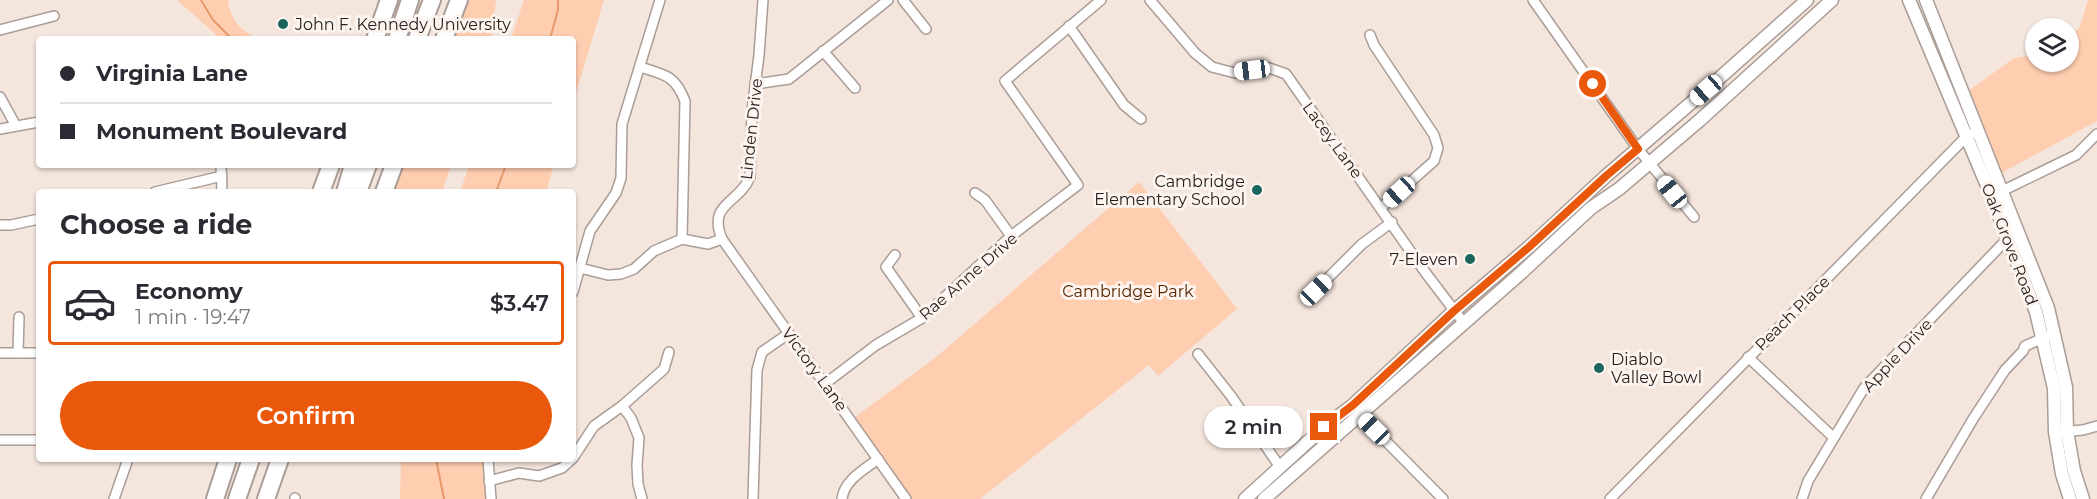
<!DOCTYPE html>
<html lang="en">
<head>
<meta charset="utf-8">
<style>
	:root { --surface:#fff; --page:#f7f7f7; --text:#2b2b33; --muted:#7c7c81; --line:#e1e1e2; --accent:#ea580c }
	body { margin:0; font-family:Montserrat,sans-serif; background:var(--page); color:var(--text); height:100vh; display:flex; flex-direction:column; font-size:22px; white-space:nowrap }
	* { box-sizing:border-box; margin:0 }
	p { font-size:20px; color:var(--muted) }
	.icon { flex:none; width:33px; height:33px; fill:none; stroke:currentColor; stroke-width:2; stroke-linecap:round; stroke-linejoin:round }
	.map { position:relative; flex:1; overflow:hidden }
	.drawer { position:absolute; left:36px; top:189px; width:540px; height:273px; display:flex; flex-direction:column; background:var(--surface); border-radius:6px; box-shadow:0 2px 4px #0004 }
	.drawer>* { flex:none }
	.top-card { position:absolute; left:36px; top:36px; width:540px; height:132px; border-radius:6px; box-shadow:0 2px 4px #0004; display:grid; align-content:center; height:132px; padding:0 24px; background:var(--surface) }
	.tools { position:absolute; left:2025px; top:18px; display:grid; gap:12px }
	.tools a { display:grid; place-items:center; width:54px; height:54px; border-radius:50%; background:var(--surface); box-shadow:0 2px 4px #0004; font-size:30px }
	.end { position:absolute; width:27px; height:27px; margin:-14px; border:8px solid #ea580c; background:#fff; box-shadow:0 0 0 3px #fff }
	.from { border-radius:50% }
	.bubble { position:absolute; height:42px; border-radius:21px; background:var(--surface); box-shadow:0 2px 4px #0004; font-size:20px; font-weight:600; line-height:42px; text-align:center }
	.car { position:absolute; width:18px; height:36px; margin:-18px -9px; border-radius:8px; box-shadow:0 0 4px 2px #0007; background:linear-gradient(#fff 24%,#345 0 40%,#fff 0 76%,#345 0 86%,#fff 0) }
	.top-card b { display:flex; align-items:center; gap:21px; height:57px; font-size:22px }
	.top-card b+b { border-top:2px solid var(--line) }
	.top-card i { width:15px; height:15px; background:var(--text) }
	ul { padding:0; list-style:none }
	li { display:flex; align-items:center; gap:18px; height:84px; margin:0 12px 9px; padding:0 12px; border:3px solid var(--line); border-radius:6px }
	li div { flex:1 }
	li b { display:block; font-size:22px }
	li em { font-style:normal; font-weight:600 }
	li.on { border-color:var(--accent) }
	li>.icon { width:54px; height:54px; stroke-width:1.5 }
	h2 { padding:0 24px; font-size:27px; line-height:72px }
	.action { display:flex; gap:12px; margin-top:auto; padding:12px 24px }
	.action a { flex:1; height:69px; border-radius:36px; background:var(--accent); color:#fff; font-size:24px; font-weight:600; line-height:69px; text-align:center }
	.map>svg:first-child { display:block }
</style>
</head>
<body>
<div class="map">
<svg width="2097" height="499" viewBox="0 0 2097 499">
	<rect width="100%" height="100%" fill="#f4e5dd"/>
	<g fill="#ffcdb0">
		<path d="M177,0h51c2,19 13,32 31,39h-38z"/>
		<path d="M459,0h37l-5,39h-47z"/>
		<path d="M524,0h80l-31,103v-64h-62z"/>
		<path d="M2088,0h9v121l-101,55 -33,-81 51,-37 21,-3 1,7h32l1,-24 11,-11z"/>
		<path d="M394,165h57l-9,27h-58z"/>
		<path d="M469,165h85l-8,27h-86z"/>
		<path d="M1139,182l98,127 -79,67 -9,-11 -169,134h-74l-55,-79 84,-62z"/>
		<path d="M401,459h87l3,40h-91z"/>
	</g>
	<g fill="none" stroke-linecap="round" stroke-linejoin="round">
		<g stroke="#e8996a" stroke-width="2">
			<path d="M201,0l12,20 19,19"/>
			<path d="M550,39l8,-29v-10"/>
			<path d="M496,192l10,-27"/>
			<path d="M436,459l8,40"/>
		</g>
		<g stroke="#ab9d96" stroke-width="12">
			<g id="street">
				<path d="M763,0l-4,55 -7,56 -2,66c-11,27 -43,26 -28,62l184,260"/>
				<path d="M903,0l23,29"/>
				<path d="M1150,0l45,53 17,14 23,6 34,-5 17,6 139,198 38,50"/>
				<path d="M1533,0l105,149 56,68"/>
				<path d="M1069,26l55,79 17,14"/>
				<path d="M0,30l54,-14"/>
				<path d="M1370,35l4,10 60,90 4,13 -4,13 -53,47"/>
				<path d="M823,51l32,37"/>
				<path d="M755,84l34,-5 99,-79"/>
				<path d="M0,97l16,29"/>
				<path d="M0,129l39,-7"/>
				<path d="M221,165l1,27"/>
				<path d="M2002,191l74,-36 21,-21"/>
				<path d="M155,192l67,-16"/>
				<path d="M975,193l10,7 26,36"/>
				<path d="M0,225h11l28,-6"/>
				<path d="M682,239l26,5 14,-5"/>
				<path d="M895,255l-9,12 36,51"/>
				<path d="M580,268l28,7 13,-1 13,-5 20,-18 28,-12 3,-138c-10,-26 -20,-26 -45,-34"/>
				<path d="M1316,290l46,-46 30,-22"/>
				<path d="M573,292l17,-61 26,-38 5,-15 1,-54 38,-124"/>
				<path d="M0,353h39"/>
				<path d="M18,353l1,-36"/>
				<path d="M1198,354l33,42 49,71"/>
				<path d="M1748,357l85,80"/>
				<path d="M826,383l50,-38 46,-27 89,-82 67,-51 -73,-104 96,-81"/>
				<path d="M622,406l9,12 8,20 -2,27 1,19 4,15"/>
				<path d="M1359,414l84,85"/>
				<path d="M2061,432l22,-2 14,-4"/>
				<path d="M0,440h39"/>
				<path d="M573,458l21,-32 28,-20 42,-37 5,-17"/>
				<path d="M488,459l3,40"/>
				<path d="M489,481l30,-8 20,3 23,-8 10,-9"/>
				<path d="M114,499l14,-40"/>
				<path d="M295,499v-1"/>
				<path d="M753,499l4,-129 5,-18 26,-18"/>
				<path d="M842,499c2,-19 22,-29 36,-40"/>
				<path d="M1610,499l356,-362 5,-3"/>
				<path d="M1802,499l6,-18 56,-93 147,-153"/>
				<path d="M1926,499l47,-80 32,-49 18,-19 2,-5 23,-10"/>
			</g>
		</g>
		<g stroke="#ab9d96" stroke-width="15">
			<g id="secondary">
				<path d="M1909,0l82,195 45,117 18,76 1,44 7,42 8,25"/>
				<path d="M1926,0l122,308 18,79 1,44 7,40 9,28"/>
				<path d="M1245,499l79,-72 29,-22 101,-94 75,-64 77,-71 100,-86 101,-90"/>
				<path d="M1264,499l257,-226 70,-65 28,-19 81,-69 132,-120"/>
			</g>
		</g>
		<g stroke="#ab9d96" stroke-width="20">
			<g id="highway">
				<path d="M375,39l14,-39"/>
				<path d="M397,39l13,-39"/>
				<path d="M417,39l15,-39"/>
				<path d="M444,39l15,-39"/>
				<path d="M321,192l10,-27"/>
				<path d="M345,192l8,-27"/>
				<path d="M358,192l10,-27"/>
				<path d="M384,192l10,-27"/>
				<path d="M215,499l13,-40"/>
				<path d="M237,499l14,-40"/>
				<path d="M266,499l14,-40"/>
			</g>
		</g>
		<use href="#street" stroke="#fff" stroke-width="9"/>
		<use href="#secondary" stroke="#fff" stroke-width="12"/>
		<use href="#highway" stroke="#fff" stroke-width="16"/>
	</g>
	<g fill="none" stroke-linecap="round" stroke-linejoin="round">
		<path stroke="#ea580c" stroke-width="8" d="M1324,427l29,-22 101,-94 75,-64 77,-71 32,-27 -45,-65"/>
	</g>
	<g fill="#1a665f" stroke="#fdf4ef" stroke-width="2">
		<circle cx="283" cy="24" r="6"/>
		<circle cx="1257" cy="190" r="6"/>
		<circle cx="1470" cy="259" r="6"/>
		<circle cx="1599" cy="368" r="6"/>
	</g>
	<g text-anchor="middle" stroke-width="6" stroke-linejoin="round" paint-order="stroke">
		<g font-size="16" fill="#26211e" stroke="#fdf4ef" text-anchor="start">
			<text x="295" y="30">John F. Kennedy University</text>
			<text x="1245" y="187" text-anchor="end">Cambridge<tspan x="1245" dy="18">Elementary School</tspan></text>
			<text x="1458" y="265" text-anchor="end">7-Eleven</text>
			<text x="1611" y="365">Diablo<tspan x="1611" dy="18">Valley Bowl</tspan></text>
		</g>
		<g font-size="16" fill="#26211e" stroke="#fdf4ef">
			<text transform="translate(751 129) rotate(-84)" y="6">Linden Drive</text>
			<text transform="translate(1333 140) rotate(54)" y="6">Lacey Lane</text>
			<text transform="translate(2010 244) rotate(69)" y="6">Oak Grove Road</text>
			<text transform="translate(968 276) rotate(-41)" y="6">Rae Anne Drive</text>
			<text transform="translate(1792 313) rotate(-45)" y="6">Peach Place</text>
			<text transform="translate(1897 355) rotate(-47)" y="6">Apple Drive</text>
			<text transform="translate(815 369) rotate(54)" y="6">Victory Lane</text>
		</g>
		<g font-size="16" fill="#582600" stroke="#fdf4ef">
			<text x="1128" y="297">Cambridge Park</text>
		</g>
	</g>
</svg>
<div class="tools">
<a><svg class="icon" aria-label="layers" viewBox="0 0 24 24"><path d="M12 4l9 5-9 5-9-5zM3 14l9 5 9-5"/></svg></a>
</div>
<i class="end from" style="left:1593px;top:84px"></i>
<i class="end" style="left:1324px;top:427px"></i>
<div class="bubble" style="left:1204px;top:406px;width:99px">2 min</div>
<i class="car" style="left:1252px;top:70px;rotate:263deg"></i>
<i class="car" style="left:1706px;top:90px;rotate:229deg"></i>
<i class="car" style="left:1399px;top:192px;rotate:228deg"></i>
<i class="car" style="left:1672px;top:192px;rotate:321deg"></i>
<i class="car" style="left:1316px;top:290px;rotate:46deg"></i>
<i class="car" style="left:1374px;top:429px;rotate:315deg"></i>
<div class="top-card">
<b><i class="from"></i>Virginia Lane</b>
<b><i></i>Monument Boulevard</b>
</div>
<section class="drawer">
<h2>Choose a ride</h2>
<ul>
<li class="on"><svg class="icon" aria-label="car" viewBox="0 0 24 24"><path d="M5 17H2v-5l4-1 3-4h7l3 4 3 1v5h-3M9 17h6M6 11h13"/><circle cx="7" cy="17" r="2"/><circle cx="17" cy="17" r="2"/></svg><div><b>Economy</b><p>1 min · 19:47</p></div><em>$3.47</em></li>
</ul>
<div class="action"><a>Confirm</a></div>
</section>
</div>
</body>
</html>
